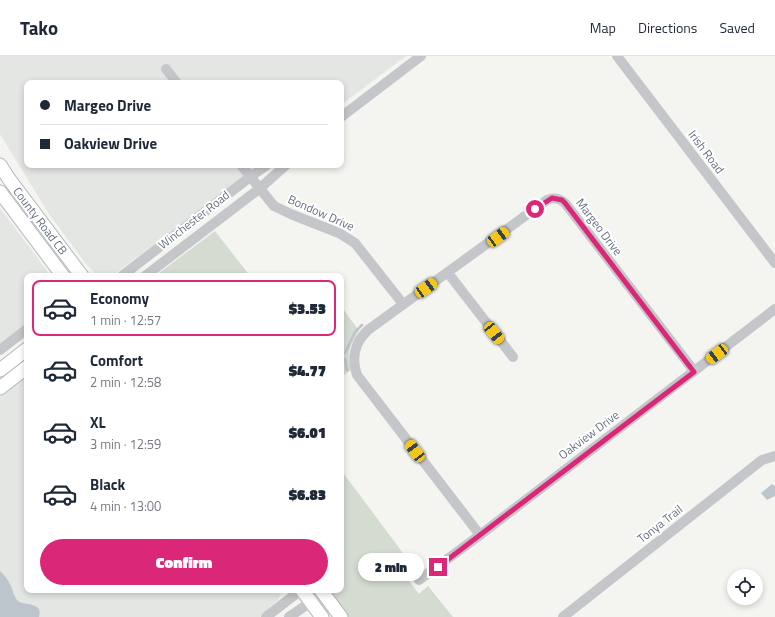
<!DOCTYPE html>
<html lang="en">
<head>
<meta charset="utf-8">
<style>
	:root { --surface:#fff; --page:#f6f6f7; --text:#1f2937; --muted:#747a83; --line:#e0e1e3; --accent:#db2777 }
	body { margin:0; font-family:"Titillium Web",sans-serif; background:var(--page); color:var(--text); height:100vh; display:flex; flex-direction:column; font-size:15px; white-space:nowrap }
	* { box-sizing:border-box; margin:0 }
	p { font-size:13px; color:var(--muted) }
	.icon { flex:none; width:22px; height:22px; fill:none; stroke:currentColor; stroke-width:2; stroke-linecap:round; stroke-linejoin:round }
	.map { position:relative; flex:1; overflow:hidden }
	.sheet { position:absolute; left:24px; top:217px; width:320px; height:320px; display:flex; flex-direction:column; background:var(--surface); border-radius:8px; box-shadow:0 2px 6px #0003 }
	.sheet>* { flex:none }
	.banner { position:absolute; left:24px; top:24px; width:320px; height:88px; border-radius:8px; box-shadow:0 2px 6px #0003; display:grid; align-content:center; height:88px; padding:0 16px; background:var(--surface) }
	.controls { position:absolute; left:727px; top:513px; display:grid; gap:8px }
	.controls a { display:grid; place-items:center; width:36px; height:36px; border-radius:50%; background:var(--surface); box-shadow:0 2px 6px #0003; font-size:20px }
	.end { position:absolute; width:18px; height:18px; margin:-9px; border:5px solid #db2777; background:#fff; box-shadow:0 0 0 2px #fff }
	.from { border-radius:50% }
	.bubble { position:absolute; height:28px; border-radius:14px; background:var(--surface); box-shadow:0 2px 6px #0003; font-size:13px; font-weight:800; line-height:28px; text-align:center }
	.car { position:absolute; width:12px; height:24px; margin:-12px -6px; border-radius:5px; box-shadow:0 0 3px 1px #0007; background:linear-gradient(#f5c518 24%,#345 0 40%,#f5c518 0 76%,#345 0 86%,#f5c518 0) }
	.banner b { display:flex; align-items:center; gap:14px; height:38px; font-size:15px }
	.banner b+b { border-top:1px solid var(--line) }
	.banner i { width:10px; height:10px; background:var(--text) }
	ul { padding:7px 0 0; list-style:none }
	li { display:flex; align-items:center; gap:12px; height:56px; margin:0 8px 6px; padding:0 8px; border:2px solid transparent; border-radius:8px }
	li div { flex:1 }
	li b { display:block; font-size:15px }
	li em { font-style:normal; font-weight:800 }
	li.on { border-color:var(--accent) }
	li>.icon { width:36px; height:36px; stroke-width:1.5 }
	.action { display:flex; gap:8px; margin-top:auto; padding:8px 16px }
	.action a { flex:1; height:46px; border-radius:24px; background:var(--accent); color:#fff; font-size:16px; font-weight:800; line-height:46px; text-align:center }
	header { display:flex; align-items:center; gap:24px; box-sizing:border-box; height:56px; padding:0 20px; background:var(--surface); border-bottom:1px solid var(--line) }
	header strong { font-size:19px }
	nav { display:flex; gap:22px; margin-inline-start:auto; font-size:14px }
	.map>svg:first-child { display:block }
</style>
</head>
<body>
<header>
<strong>Tako</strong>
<nav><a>Map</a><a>Directions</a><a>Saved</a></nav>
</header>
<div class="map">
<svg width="775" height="561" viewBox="0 0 775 561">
	<rect width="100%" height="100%" fill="#f4f4f0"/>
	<g fill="#e4e6e4">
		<path d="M0,0h406l-65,49v-22h-314v82h233l-148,111h-14l-12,-12 -37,-50 -49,-80z"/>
		<path d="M0,152l51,68h-24v50l-27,20z"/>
		<path d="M27,319v215h255l-4,10 -18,17h-260v-221z"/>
	</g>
	<g fill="#d4dbd1">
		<path d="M215,175l35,45h-95z"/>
		<path d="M341,250l18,25c-9,16 -13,20 -8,39l-10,7z"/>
		<path d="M341,414l73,98 -9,8 14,18 9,-8 25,31h-105l-20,-27h13z"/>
	</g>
	<g fill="#bcc5cc">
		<path d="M772,428l3,2v10l-8,4 -6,-7z"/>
		<path d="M0,515c5,4 8,9 11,15 2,5 3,11 7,15 5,5 26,0 21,16h-39z"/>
	</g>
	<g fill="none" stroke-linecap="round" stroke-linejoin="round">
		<g stroke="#bcc5cc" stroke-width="2.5">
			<path d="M345,297l10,-21 7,-7"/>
			<path d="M345,303l2,11"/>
		</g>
		<g stroke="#b4b7bc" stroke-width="15">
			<g id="major">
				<path d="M0,109l9,14 73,97"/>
				<path d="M0,136l63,84"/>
				<path d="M0,314l27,-21"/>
				<path d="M0,332l27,-21"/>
				<path d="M302,534l20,27"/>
				<path d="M321,534l20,27"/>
			</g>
		</g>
		<g stroke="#c4c6ca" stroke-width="10">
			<path d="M617,0l158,207"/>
			<path d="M166,13l11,14"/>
			<path d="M341,61l80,-61"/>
			<path d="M241,109l33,41 19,9 46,18 16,10 48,61"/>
			<path d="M448,217l65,84"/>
			<path d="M122,220l128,-99 17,-12"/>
			<path d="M145,220l114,-87 27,-24"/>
			<path d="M0,294l27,-21"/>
			<path d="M480,479l-123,-160c-6,-17 -2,-33 11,-45l179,-130c7,-3 12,-2 18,3l129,168"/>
			<path d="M419,524l61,-45 295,-226"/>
			<path d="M266,561l35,-27"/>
			<path d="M289,561l22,-15 5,-12"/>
			<path d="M563,561l199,-157 13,-4"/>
		</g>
		<use href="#major" stroke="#fff" stroke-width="13"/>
	</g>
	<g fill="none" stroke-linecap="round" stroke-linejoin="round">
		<path stroke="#db2777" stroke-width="5" d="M438,511l256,-195 -129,-169 -3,-3 -10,-2 -17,11"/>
	</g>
	<g text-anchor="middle" stroke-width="4" stroke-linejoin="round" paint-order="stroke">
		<g font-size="12" fill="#637081" stroke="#fff">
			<text transform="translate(706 96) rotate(53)" y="4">Irish Road</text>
			<text transform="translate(321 157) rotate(24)" y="4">Bondow Drive</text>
			<text transform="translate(194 164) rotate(-38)" y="4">Winchester Road</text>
			<text transform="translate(40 165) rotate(53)" y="4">County Road CB</text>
			<text transform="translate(599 171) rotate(53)" y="4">Margeo Drive</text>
			<text transform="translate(589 379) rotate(-37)" y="4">Oakview Drive</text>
			<text transform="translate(660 468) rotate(-38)" y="4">Tonya Trail</text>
		</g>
	</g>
</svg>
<div class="controls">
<a><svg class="icon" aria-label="locate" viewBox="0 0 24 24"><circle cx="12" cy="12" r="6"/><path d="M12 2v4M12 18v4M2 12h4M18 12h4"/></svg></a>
</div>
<i class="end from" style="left:535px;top:153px"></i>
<i class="end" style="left:438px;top:511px"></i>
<div class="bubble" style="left:358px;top:497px;width:66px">2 min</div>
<i class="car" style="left:498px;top:181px;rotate:54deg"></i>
<i class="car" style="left:426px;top:232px;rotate:55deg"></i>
<i class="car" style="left:494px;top:277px;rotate:142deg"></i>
<i class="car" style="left:717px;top:298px;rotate:233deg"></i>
<i class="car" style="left:415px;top:395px;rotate:323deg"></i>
<div class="banner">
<b><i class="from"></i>Margeo Drive</b>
<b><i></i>Oakview Drive</b>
</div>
<section class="sheet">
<ul>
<li class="on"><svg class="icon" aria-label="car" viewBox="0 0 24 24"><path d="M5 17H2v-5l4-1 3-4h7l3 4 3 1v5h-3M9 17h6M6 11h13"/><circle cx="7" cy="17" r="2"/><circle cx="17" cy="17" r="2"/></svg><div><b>Economy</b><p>1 min · 12:57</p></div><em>$3.53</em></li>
<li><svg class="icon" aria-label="car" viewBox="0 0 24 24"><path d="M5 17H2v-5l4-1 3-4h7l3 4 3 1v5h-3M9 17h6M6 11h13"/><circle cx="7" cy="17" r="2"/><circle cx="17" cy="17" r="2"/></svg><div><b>Comfort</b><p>2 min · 12:58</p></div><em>$4.77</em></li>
<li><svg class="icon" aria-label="car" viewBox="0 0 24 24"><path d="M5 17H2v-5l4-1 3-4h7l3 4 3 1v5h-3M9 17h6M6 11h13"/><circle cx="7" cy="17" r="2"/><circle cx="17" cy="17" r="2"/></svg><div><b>XL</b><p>3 min · 12:59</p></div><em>$6.01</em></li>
<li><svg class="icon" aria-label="car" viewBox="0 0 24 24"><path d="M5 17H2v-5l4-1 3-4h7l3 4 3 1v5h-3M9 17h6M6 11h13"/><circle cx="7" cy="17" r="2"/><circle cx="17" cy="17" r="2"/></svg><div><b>Black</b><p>4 min · 13:00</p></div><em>$6.83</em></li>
</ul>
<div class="action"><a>Confirm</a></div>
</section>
</div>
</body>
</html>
